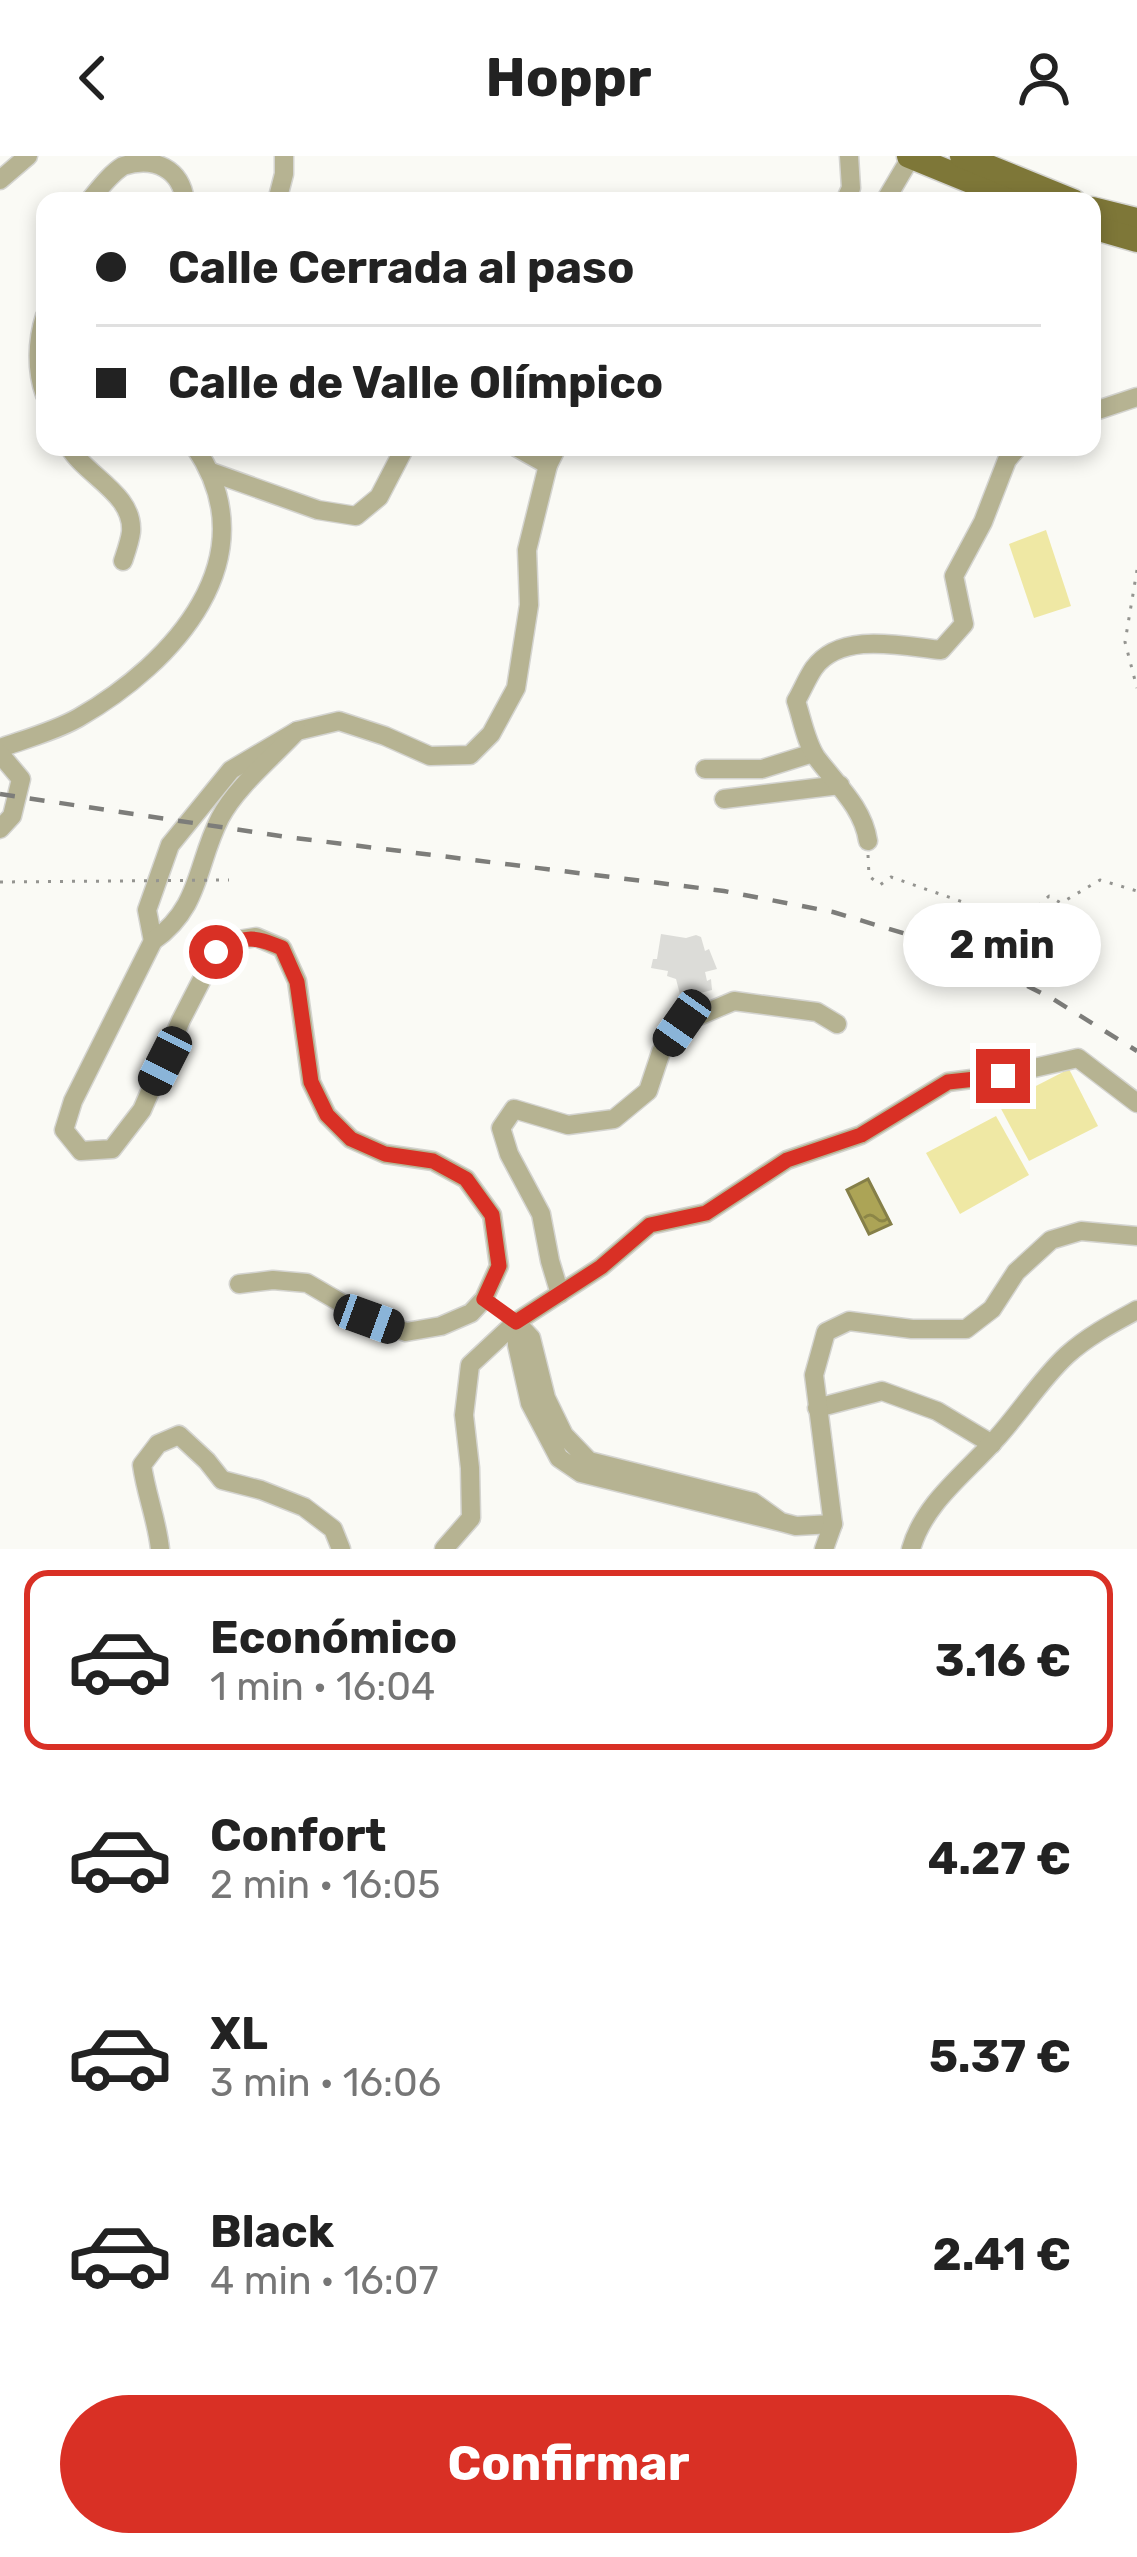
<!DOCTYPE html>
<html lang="es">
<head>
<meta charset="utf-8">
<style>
	:root { --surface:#fff; --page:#f6f6f6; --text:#222; --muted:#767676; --line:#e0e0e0; --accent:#d93025 }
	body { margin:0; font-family:Rubik,sans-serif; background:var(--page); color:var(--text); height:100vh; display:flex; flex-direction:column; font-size:45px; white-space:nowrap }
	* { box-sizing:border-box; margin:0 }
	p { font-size:39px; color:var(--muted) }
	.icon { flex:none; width:66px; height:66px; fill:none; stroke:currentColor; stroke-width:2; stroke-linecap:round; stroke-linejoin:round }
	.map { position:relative; height:1393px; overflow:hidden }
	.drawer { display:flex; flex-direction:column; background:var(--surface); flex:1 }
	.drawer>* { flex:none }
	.top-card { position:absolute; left:36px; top:36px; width:1065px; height:264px; border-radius:24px; box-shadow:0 6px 18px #0003; display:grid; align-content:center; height:264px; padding:0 60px; background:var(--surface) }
	.end { position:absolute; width:54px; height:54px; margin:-27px; border:15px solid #d93025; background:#fff; box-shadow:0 0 0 6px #fff }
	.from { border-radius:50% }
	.bubble { position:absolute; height:84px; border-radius:42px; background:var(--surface); box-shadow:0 6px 18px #0003; font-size:39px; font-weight:700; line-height:84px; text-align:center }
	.car { position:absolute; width:36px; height:72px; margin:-36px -18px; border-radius:15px; box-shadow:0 0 9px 3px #0007; background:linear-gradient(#222 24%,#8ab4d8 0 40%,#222 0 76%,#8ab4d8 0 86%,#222 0) }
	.top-card b { display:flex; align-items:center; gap:42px; height:114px; font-size:45px }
	.top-card b+b { border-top:3px solid var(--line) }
	.top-card i { width:30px; height:30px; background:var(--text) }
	ul { padding:21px 0 0; list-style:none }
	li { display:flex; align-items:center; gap:36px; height:180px; margin:0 24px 18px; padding:0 36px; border:6px solid transparent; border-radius:24px }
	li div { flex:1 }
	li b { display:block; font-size:45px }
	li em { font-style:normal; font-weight:700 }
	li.current { border-color:var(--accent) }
	li>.icon { width:108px; height:108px; stroke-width:1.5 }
	.primary-button { display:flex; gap:24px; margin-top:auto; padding:24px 60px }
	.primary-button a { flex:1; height:138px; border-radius:72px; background:var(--accent); color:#fff; font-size:48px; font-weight:700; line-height:138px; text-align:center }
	header { display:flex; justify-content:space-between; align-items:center; height:156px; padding:0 60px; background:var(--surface); font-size:54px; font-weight:700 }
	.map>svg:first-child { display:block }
</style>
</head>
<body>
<header><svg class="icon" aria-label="back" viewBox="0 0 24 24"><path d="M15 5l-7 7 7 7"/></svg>Hoppr<svg class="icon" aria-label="person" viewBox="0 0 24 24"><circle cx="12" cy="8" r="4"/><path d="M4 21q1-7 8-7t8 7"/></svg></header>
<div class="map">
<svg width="1137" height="1393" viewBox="0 0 1137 1393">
	<defs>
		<pattern id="water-ripples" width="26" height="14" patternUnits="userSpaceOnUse" patternTransform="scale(3)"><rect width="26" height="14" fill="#aca456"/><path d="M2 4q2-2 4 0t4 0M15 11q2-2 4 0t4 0" fill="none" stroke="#8c8647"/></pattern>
	</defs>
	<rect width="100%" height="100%" fill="#fafaf5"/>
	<g fill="#efe8a4">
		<path d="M1046,374l25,76 -37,12 -25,-74z"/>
		<path d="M1069,913l29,57 -69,35 -30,-56z"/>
		<path d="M996,960l33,59 -69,39 -34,-61z"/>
	</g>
	<path fill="url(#water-ripples)" stroke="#857f48" stroke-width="3" d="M868,1023l23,45 -22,10 -22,-44z"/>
	<path fill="#dcdcd8" d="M661,778l25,4 10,-3 5,2 4,14 4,-2 8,20 -12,3 2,9 4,-2 1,11 -19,5 2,7 -12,4 -7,-27 -9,-3 1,-5 -17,-3 2,-9h4z"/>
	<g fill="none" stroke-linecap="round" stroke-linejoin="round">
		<g stroke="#d4d4d0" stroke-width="21">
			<g id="minor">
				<path d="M0,24l28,-24"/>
				<path d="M89,45c10,-12 21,-27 34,-35 32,-10 58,3 62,35"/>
				<path d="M277,45l7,-27v-18"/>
				<path d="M845,45l6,-13 -2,-32"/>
				<path d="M885,45l26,-44"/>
				<path d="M45,160c-8,25 -9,54 0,79"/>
				<path d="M1092,256l45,-15"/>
				<path d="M69,291c17,29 65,47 62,85 -1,9 -5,20 -8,29"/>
				<path d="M516,291l32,18"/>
				<path d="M211,316l107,38 38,6 23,-19 26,-50"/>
				<path d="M0,592c26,-9 55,-17 78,-30 96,-55 192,-160 117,-271"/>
				<path d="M0,598l21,25 -9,37 -12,13"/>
				<path d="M705,613h57l51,-16"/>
				<path d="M724,643l116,-14"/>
				<path d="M868,685c-5,-34 -32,-57 -52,-84 -10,-15 -14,-38 -20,-56 6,-10 11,-23 18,-33 27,-37 88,-22 127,-18l23,-26 -10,-48 29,-54 24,-62 11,-13"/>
				<path d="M153,785l-6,-31 23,-65 61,-75 66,-39 42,-10 46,15 45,20 40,-1 21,-21 25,-46 13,-83 -2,-55 21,-85 9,-18"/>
				<path d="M239,1128l34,-4 34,3 62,36 37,13 35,-6 30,-13 13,-14 15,-33 -7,-51 -26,-36 -33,-18 -48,-7 -34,-15 -24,-24 -16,-33 -14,-101 -15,-33 -26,-11 -18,3 -22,12 -35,68 -39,90 -30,39 -31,2 -17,-21 9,-29 80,-160c48,-34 43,-76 67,-123 16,-31 53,-61 77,-87"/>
				<path d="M560,1138l-10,-33 -9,-47 -32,-60 -8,-26 13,-19 54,16 46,-6 34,-28 13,-39 21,-29 52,-22 83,11 20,12"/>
				<path d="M817,1252l65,-17 55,20 55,33"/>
				<path d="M781,1366l-28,-20 -164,-41 -25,-26 -18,-37 -15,-60 -15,-16 1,23 13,58 29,55 22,15 200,49 15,4 37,-2"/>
				<path d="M160,1393c-3,-29 -14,-55 -18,-84l16,-21 21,-9 28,26 15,19 39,10 43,17 29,22 8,20"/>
				<path d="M444,1393l27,-31 -1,-50 -6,-53 6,-50 46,-43 85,-55 49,-42 56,-12 81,-53 74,-25 87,-53 55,-7 75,-17 59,45"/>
				<path d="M824,1393l9,-25 -19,-149 12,-43 23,-11 63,8h54l26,-20 24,-37 35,-32 30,-9 56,5"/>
				<path d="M911,1393c13,-46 54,-75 84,-109 25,-27 45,-60 72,-85 21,-19 46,-32 70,-45"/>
			</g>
		</g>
		<g stroke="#d4d4d0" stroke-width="27">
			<g id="major">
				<path d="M909,0l110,45"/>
				<path d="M962,0l111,45"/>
				<path d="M1092,53l45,11"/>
				<path d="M1092,71l45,13"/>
			</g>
		</g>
		<g stroke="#949490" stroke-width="3" stroke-dasharray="3 9" stroke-linecap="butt">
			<path d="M1137,414l-12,72 12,46"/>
			<path d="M868,699l1,21 11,9 11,-8 135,47 13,-9 1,-11 9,-8 12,7 39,-23 37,11"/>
		</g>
		<use href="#minor" stroke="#b6b392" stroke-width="18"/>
		<use href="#major" stroke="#7e7738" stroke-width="24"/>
		<path stroke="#7d7d7a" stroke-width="4.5" stroke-dasharray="15 15" stroke-linecap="butt" d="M0,638l287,43 437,54 109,21 83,25 70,28 67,34 84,52"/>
		<path stroke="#949490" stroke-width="3" stroke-dasharray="3 9" stroke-linecap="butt" d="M0,726l229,-2"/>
	</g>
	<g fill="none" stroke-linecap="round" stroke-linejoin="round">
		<path stroke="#d93025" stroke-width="15" d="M216,796c29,-16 36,-17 66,-4l15,34 14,100 16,33 24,24 34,15 48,7 33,18 26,36 7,51 -15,33 32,23 85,-55 49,-42 56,-12 81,-53 74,-25 87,-53 55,-6"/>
	</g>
</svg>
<i class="end from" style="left:216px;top:796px"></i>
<i class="end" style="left:1003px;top:920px"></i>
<div class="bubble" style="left:903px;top:747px;width:198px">2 min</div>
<i class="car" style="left:682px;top:867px;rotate:215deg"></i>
<i class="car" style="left:165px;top:905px;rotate:207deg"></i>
<i class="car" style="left:369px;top:1163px;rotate:110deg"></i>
<div class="top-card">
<b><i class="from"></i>Calle Cerrada al paso</b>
<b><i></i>Calle de Valle Olímpico</b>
</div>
</div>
<section class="drawer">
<ul>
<li class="current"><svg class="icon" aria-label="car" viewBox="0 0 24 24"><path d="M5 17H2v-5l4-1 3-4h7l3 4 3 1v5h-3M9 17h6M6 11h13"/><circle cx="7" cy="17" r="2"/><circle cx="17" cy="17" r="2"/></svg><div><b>Económico</b><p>1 min · 16:04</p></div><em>3.16 €</em></li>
<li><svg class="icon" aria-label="car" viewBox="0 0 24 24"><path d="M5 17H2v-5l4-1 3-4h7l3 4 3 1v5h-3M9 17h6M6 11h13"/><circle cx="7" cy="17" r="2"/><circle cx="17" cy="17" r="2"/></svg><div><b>Confort</b><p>2 min · 16:05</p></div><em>4.27 €</em></li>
<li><svg class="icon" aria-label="car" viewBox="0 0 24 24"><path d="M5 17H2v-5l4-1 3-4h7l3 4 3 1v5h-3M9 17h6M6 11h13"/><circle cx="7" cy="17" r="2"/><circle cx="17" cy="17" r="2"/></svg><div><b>XL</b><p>3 min · 16:06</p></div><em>5.37 €</em></li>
<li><svg class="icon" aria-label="car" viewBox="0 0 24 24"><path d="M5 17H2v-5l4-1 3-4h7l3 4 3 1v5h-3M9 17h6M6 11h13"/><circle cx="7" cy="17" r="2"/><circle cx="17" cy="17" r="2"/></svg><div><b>Black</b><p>4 min · 16:07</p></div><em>2.41 €</em></li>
</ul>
<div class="primary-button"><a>Confirmar</a></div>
</section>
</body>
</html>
